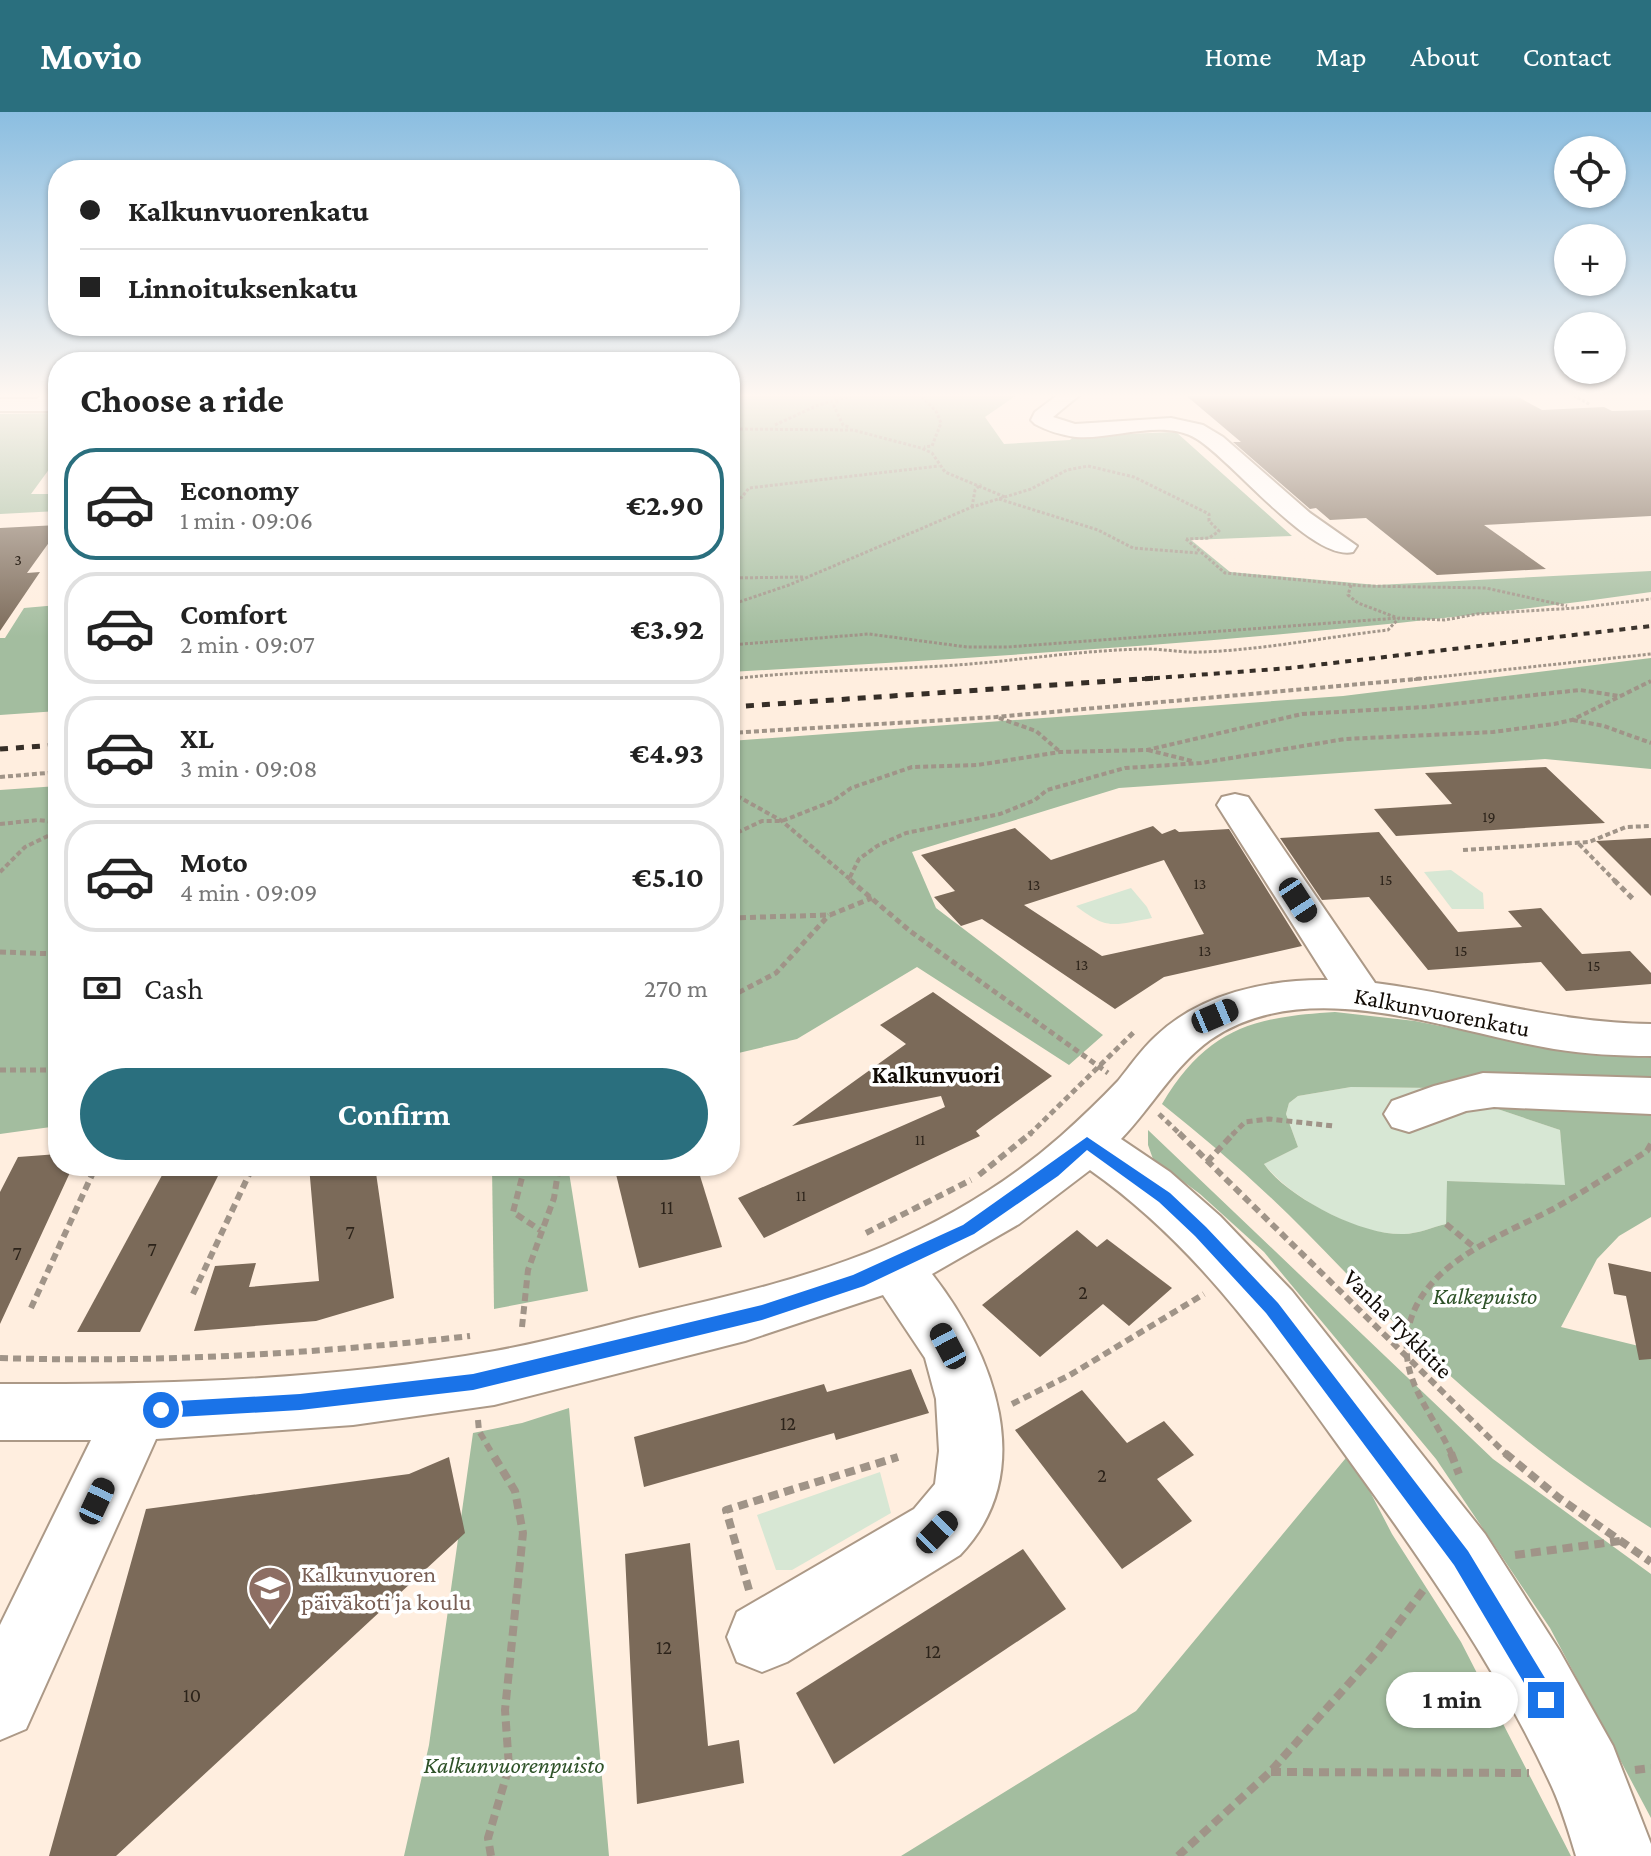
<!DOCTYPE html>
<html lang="en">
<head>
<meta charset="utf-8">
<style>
	:root { --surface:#fff; --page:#f2f2f2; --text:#222; --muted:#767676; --line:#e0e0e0; --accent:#2a6f7e }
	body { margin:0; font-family:"Crimson Pro",serif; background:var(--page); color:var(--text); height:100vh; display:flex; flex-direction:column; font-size:30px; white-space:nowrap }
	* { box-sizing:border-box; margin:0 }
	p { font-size:26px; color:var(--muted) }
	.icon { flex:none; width:44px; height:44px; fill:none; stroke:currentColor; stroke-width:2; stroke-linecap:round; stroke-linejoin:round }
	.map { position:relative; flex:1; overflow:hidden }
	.sheet { position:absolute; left:48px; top:240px; width:692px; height:824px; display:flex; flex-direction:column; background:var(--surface); border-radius:32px; box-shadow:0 2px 6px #0004 }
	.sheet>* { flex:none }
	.guide { position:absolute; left:48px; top:48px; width:692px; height:176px; border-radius:32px; box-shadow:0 2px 6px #0004; display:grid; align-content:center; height:176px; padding:0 32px; background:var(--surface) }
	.controls { position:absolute; left:1554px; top:24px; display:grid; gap:16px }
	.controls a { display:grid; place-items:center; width:72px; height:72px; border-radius:50%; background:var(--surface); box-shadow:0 2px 6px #0004; font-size:40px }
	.end { position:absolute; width:36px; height:36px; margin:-18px; border:10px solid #1a73e8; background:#fff; box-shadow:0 0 0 4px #fff }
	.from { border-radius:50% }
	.bubble { position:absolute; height:56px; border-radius:28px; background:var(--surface); box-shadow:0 2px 6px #0004; font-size:26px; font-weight:700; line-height:56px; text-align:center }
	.car { position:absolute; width:24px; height:48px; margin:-24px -12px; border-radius:10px; box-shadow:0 0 6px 2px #0007; background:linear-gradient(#222 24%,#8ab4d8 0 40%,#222 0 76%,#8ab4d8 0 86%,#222 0) }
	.guide b { display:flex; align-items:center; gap:28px; height:76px; font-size:30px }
	.guide b+b { border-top:2px solid var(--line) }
	.guide i { width:20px; height:20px; background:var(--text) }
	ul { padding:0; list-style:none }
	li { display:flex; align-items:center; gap:24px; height:112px; margin:0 16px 12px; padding:0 16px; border:4px solid var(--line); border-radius:32px }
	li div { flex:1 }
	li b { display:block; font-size:30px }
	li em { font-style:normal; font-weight:700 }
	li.on { border-color:var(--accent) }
	li>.icon { width:72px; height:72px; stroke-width:1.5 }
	h2 { padding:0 32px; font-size:36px; line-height:96px }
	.pay { display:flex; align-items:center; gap:20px; height:88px; padding:0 32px; font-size:30px }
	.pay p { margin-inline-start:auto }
	.action { display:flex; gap:16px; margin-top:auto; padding:16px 32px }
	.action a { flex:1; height:92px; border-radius:48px; background:var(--accent); color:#fff; font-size:32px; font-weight:700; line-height:92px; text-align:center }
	header { display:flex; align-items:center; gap:48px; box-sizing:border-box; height:112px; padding:0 40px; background:var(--accent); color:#fff }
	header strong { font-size:38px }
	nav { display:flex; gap:44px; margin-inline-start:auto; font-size:28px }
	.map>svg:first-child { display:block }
</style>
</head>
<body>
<header>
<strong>Movio</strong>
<nav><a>Home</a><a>Map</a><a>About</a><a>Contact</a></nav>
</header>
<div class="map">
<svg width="1651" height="1744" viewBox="0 0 1651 1744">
	<rect width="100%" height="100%" fill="#ffeedf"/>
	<g fill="#d7e7d4">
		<path d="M1451,758l32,23 1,16h-32l-28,-37z"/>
		<path d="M1131,776l16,19 5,11c-38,7 -44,13 -76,-12z"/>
		<path d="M1351,975l84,1 125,42 6,56 -118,-5 -2,43c-13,3 -29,10 -42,10 -45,2 -113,-36 -140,-70l34,-17 -12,-33 3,-11 9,-7z"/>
		<path d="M880,1360l11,41 -99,57h-16l-19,-55z"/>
	</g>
	<g fill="#a3bd9f" fill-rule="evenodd">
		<path d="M730,281h290l-35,24 19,27 66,-4 4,-4 102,-4 116,104 -101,4 39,32 147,13 274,-14v21c-305,44 -613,62 -921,80z"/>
		<path d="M58,301v44l-27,37h27v17l-58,3v-100z"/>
		<path d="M58,493v106l-58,4v-77h5l19,-30z"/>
		<path d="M1651,546v111l-106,-10 -426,29 -207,64 24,56 167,127 -34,30 -152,-98 -120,72 -67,16v-314l613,-45z"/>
		<path d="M58,674v340l-58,8v-344z"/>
		<path d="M1335,900l80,9 134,27 102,10v159l-32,19 -22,23 -36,68 90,22v179c-84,-53 -162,-114 -234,-183 -38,-36 -73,-75 -110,-112 -45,-46 -95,-89 -145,-129 45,-75 90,-87 173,-92zM1351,975l84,1 125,42 5,55 -118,-4 -1,43c-13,3 -29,10 -42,10 -42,2 -117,-37 -140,-70l34,-17 -12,-33 3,-11 9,-7z"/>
		<path d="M1148,1018l345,329 158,115v244l-101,-190 -114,-169 -172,-207 -64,-58 -47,-35 -5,-14z"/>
		<path d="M492,1054h76l20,125 -94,18z"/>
		<path d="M569,1296l40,448h-205l25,-111 44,-312 49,-10z"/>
		<path d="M1350,1341l42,81 69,108 110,214h-670l235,-145z"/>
	</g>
	<g fill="#7b6a59" fill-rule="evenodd">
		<path d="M1183,281h328l31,17 62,-3 8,4 39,-1v106l-167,9 62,44 -109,6 -71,-57 -36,2 -14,-12 -6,1 -77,-67h8z"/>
		<path d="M58,413v5l-31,43 13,-1 -40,59v-103z"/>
		<path d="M1546,655l59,56 -209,13 -22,-27 78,-5 -27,-31z"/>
		<path d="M1153,714l9,8 13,-5 4,3 50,-3 73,117 -138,31 -49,32 -133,-90 -21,7 -27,-29 21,-6 -34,-36 94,-27 36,32zM1164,748l40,74 -102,22 -78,-51z"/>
		<path d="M1379,720l79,100 64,-5 -14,-16 33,-3 41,46 48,-3 21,22v11l-85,7 -25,-29 -113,8 -59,-73 -47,3 -42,-62z"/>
		<path d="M1651,726v58l-55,-55z"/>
		<path d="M933,880l119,84 -76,55 4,5 -216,102 -26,-40 207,-91 -4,-11 -149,30 114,-82 -26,-19z"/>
		<path d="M58,1042v12h15l-73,158v-132l18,-35z"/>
		<path d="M167,1054h56l-83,166h-63z"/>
		<path d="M309,1054h66l19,132 -78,23 -122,10 21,-65 41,-3 -7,24 70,-6z"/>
		<path d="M614,1054h83l25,81 -83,21z"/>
		<path d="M1077,1118l20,17 10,-8 65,49 -43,38 -26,-22 -63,53 -58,-52z"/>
		<path d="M1608,1151l43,9v87l-12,1 -13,-64 -12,-2z"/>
		<path d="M911,1257l18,44 -93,27 -2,-7 -190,54 -10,-50 190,-53 3,8z"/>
		<path d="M1082,1278l45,53 37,-22 30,34 -37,24 35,42 -70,48 -107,-139z"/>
		<path d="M449,1345l16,76 -349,323h-67l97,-347 263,-35z"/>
		<path d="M690,1431l18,203 31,-6 5,43 -107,21 -12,-250z"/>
		<path d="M1023,1437l43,60 -232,155 -38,-71z"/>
	</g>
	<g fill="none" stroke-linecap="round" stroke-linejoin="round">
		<g stroke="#ac9987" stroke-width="4">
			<g id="minor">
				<path d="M44,281h14v8l-11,8h-14l-3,-4z"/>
				<path d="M1060,281h22l-29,24 22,7 96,-6 32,7 20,12 87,76 47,33 -4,6c-41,10 -120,-91 -156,-113 -34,-21 -83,1 -121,-2 -15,-2 -28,-6 -41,-13l-4,-4 4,-8z"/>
				<path d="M1235,682l13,3 127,186c95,12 179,40 276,41v32c-33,0 -65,-2 -97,-7 -105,-17 -246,-77 -344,-9 -36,26 -58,67 -89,99l49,33 50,44 72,75 193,243 74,116 54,96 38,98v12h-75c-7,-23 -14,-47 -24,-69 -55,-120 -131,-228 -208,-334 -76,-105 -147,-208 -254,-283l-71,54 -87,50c61,78 108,198 28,281l-173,107 -25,10 -25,-10 -10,-25 10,-25 177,-103 21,-25 4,-33 -3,-52 -11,-41 -42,-63 -138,46 -251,64 -141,20 -197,14 -130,290 -26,11v-115l91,-185h-91v-56c165,1 332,-4 495,-33 55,-10 108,-25 162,-38 77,-18 154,-36 227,-67 63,-27 125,-64 177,-110 19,-17 39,-36 57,-55 12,-15 23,-31 37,-44 44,-43 113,-58 173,-57l-111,-175 5,-8z"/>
				<path d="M1483,961l168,5v36l-157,-7 -28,4 -57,21 -17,-5 -8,-13 8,-13 42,-15z"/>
			</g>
		</g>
		<g stroke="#ac9987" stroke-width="4">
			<rect id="major" x="0" y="287" width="58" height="12"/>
		</g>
		<g stroke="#a09488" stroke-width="3" stroke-dasharray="3 2" stroke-linecap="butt">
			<path d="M918,281l18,18 5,12 -9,23 -8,1"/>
			<path d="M1569,281l22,12"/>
			<path d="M838,289l-4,5 9,19 6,2"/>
			<path d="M775,313l43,-20 44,-12"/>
			<path d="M730,317l123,1 68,18 11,5 13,19 60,25"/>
			<path d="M999,387l99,31 35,18 66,5"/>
			<path d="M730,389l12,-4 7,-9 190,-22"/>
			<path d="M972,395l3,-17 6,-6"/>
			<path d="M1186,427l39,34 139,13 122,2 81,18"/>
			<path d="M730,466l73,-1"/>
			<path d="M1351,473l-3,10 10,8 37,14"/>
			<path d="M730,493l59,-20 183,-78 59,-18 36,-19 21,-4 46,11 75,37v7l10,10 -10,7 -23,1"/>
			<path d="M730,533l139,-11 98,13h40l391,-29"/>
			<path d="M730,567c71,-8 141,-9 212,-13 69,-4 136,-16 205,-17 18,0 36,4 54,3 62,-2 125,-15 187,-22l11,-12 46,2 32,-6 99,-6 75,-9"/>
			<path d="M1409,568l242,-26"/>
		</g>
		<g stroke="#a09488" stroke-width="4" stroke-dasharray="5 3" stroke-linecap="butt">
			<path d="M730,567l5,-1"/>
			<path d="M999,606l37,13 23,20"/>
			<path d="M1573,608l31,6 47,17"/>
			<path d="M730,621l266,-16 431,-39"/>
			<path d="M1148,638l44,11"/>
			<path d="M0,665l58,-5"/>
			<path d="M730,680l52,29 71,61"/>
			<path d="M0,712l38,-4 17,2 -3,12"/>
			<path d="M730,724l32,-15h20l51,-20 18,-13 61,-21 65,-2 83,-13 87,-2 155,-36 123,-7 155,-17 39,6"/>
			<path d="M1579,732l37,38"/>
			<path d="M1463,738l126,-8 37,-15 25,-1"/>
			<path d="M0,760l25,-25 27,-13"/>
			<path d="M850,765l9,-18 18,-13 29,-13 94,-19 35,-14 12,-10 78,-22 76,-5 144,-24 148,-7 61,-8 18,-4 79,-39"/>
		</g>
		<g stroke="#a09488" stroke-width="5" stroke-dasharray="6 4" stroke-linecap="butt">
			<path d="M850,768l60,51 198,142"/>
			<path d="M1614,768l20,20"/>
			<path d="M730,806l100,-3 42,-17"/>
			<path d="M0,840l58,2"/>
			<path d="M730,885l46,-24 53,-58"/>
			<path d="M0,958h58"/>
			<path d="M1159,1002l22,21"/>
			<path d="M1029,1023l107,-105"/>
			<path d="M1232,1023l13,-13 24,-3 65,7"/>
		</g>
		<g stroke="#a09488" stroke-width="6" stroke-dasharray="8 5" stroke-linecap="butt">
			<path d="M1179,1021l328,322"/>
			<path d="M1207,1050l27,-29"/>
			<path d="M525,1054l-12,46 27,18"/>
			<path d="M979,1063l52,-42"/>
			<path d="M1446,1112l29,24"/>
			<path d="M866,1121l105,-53"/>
			<path d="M193,1182l60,-128"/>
			<path d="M31,1196l65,-142"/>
			<path d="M522,1215l6,-57 26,-72 5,-32"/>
			<path d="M0,1246c158,5 313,-4 470,-22"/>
			<path d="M1012,1292l58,-29 134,-81"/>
			<path d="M478,1308l1,11 14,24"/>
			<path d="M1452,1343c-14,-32 -43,-65 -45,-100 -6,-84 86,-115 146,-146 32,-18 63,-38 94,-58l4,-7"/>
		</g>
		<g stroke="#a09488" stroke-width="8" stroke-dasharray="10 6" stroke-linecap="butt">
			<path d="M1451,1341l8,21"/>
			<path d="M1505,1341l54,45 92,64"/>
			<path d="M1515,1443l105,-14"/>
			<path d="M749,1478l-23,-80 172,-53"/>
			<path d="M1635,1658l16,-2"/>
			<path d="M1271,1660l258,1"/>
			<path d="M491,1744l-3,-18 21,-71 -4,-57 18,-177 -8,-42 -23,-38"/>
			<path d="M1178,1744l92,-84 106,-119 48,-64"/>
		</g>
		<use href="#minor" fill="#fff" fill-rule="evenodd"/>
		<use href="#major" fill="#fff" fill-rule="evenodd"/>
		<path stroke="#362e27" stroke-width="4" stroke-dasharray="6 6" stroke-linecap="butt" d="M1130,568l160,-12 361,-42"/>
		<g stroke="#362e27" stroke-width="5" stroke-dasharray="8 8" stroke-linecap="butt">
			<path d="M730,595l426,-29"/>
			<path d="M0,637l58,-4"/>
		</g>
	</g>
	<linearGradient id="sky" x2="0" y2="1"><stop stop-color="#8bbee1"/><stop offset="0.54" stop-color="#fff7f1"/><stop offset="1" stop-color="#fff7f1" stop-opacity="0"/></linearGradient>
	<rect width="1651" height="525" fill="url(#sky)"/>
	<path fill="#1a73e8" d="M1087,1025l83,56 36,34 72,76 190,248 86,142 3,7 -3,8 -8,3 -7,-3 -85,-143 -188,-252 -71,-77 -36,-34 -72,-52 -29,26 -84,58 -110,52 -102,34 -289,70 -173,20 -139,8 -6,-2 -3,-6 3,-6 6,-2 139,-8 173,-20 289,-69 91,-30 110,-50z"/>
	<defs>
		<g id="school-pin" transform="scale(2.3)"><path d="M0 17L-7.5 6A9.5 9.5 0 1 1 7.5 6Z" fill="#8d6e63" stroke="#fff"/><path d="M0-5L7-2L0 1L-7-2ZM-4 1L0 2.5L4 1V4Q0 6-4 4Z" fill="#fff"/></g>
	</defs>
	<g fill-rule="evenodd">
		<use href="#school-pin" x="270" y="1476"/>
	</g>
	<g text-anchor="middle" stroke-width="7" stroke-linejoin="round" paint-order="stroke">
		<g font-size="16" fill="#2c231a">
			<text x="18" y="453">3</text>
			<text x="1489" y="710">19</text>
			<text x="1386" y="773">15</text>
			<text x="1200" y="777">13</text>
			<text x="1034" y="778">13</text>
			<text x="1205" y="844">13</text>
			<text x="1461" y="844">15</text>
			<text x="1082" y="858">13</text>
			<text x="1594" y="859">15</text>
			<text x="920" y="1033">11</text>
			<text x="801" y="1089">11</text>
		</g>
		<g font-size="20" fill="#2c231a">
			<text x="667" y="1102">11</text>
			<text x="350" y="1127">7</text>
			<text x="152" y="1144">7</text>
			<text x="17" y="1148">7</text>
			<text x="1083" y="1187">2</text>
			<text x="788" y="1318">12</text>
			<text x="1102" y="1370">2</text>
			<text x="664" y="1542">12</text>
			<text x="933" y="1546">12</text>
			<text x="192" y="1590">10</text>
		</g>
		<g font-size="24" fill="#110b05" stroke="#fff">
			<text transform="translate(1442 900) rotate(11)" y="8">Kalkunvuorenkatu</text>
			<text transform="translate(1398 1212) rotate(45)" y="8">Vanha Tykkitie</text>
		</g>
		<g font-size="24" font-weight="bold" fill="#110b05" stroke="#fff">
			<text x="936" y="971">Kalkunvuori</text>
		</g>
		<g font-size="24" font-style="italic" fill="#2e5228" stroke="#fff">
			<text x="1485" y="1192">Kalkepuisto</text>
			<text x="514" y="1661">Kalkunvuorenpuisto</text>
		</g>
		<g font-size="24" fill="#785e54" stroke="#fff" text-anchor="start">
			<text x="301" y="1470">Kalkunvuoren<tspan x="301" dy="28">päiväkoti ja koulu</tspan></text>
		</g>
	</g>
</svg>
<div class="controls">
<a><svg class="icon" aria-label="locate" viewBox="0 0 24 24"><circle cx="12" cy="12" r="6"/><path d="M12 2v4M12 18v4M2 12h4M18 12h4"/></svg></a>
<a>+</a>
<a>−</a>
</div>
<i class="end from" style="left:161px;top:1298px"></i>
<i class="end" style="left:1546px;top:1588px"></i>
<div class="bubble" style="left:1386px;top:1560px;width:132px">1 min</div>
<i class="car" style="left:1298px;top:788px;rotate:147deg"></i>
<i class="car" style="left:1215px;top:904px;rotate:67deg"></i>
<i class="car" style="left:948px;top:1234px;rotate:332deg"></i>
<i class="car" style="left:97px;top:1389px;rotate:25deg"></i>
<i class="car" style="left:937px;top:1420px;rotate:44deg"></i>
<div class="guide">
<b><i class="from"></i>Kalkunvuorenkatu</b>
<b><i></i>Linnoituksenkatu</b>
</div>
<section class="sheet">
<h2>Choose a ride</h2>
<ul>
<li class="on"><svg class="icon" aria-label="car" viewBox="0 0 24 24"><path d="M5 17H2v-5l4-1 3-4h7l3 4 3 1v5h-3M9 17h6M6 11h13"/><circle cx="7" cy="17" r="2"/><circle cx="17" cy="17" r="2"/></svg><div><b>Economy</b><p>1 min · 09:06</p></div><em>€2.90</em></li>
<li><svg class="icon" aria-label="car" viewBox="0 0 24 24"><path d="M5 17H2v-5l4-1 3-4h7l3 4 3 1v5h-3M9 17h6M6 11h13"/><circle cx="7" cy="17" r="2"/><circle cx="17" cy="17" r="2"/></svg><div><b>Comfort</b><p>2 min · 09:07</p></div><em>€3.92</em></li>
<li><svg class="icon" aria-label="car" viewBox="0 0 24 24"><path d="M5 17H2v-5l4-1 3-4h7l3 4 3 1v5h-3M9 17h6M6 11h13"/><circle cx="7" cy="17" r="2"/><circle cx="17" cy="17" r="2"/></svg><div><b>XL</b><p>3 min · 09:08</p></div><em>€4.93</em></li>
<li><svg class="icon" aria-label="car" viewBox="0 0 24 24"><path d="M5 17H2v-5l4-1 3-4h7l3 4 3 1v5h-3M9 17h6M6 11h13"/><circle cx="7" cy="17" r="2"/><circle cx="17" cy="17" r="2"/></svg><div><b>Moto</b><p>4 min · 09:09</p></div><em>€5.10</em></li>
</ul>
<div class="pay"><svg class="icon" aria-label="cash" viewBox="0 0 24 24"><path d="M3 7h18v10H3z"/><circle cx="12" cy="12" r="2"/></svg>Cash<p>270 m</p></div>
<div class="action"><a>Confirm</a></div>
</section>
</div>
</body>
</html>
